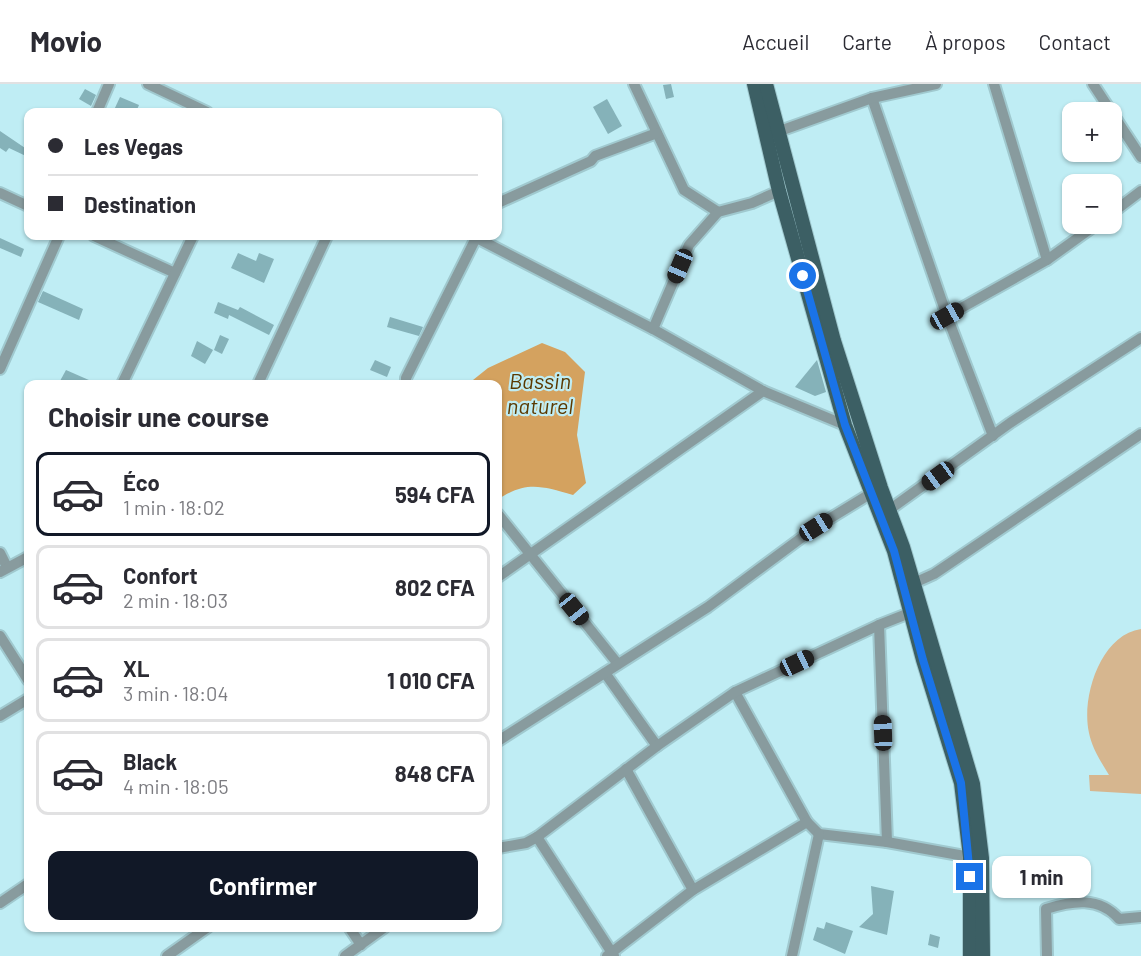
<!DOCTYPE html>
<html lang="fr">
<head>
<meta charset="utf-8">
<style>
	:root { --surface:#fff; --page:#f7f7f7; --text:#2b2b33; --muted:#7c7c81; --line:#e1e1e2; --accent:#111827 }
	body { margin:0; font-family:Barlow,sans-serif; background:var(--page); color:var(--text); height:100vh; display:flex; flex-direction:column; font-size:22px; white-space:nowrap }
	* { box-sizing:border-box; margin:0 }
	p { font-size:20px; color:var(--muted) }
	.icon { flex:none; width:33px; height:33px; fill:none; stroke:currentColor; stroke-width:2; stroke-linecap:round; stroke-linejoin:round }
	.map { position:relative; flex:1; overflow:hidden }
	.sheet { position:absolute; left:24px; top:296px; width:478px; height:552px; display:flex; flex-direction:column; background:var(--surface); border-radius:12px; box-shadow:0 2px 4px #0004 }
	.sheet>* { flex:none }
	.top-card { position:absolute; left:24px; top:24px; width:478px; height:132px; border-radius:12px; box-shadow:0 2px 4px #0004; display:grid; align-content:center; height:132px; padding:0 24px; background:var(--surface) }
	.controls { position:absolute; left:1062px; top:18px; display:grid; gap:12px }
	.controls a { display:grid; place-items:center; width:60px; height:60px; border-radius:12px; background:var(--surface); box-shadow:0 2px 4px #0004; font-size:30px }
	.end { position:absolute; width:27px; height:27px; margin:-14px; border:8px solid #1a73e8; background:#fff; box-shadow:0 0 0 3px #fff }
	.from { border-radius:50% }
	.bubble { position:absolute; height:42px; border-radius:12px; background:var(--surface); box-shadow:0 2px 4px #0004; font-size:20px; font-weight:700; line-height:42px; text-align:center }
	.car { position:absolute; width:18px; height:36px; margin:-18px -9px; border-radius:8px; box-shadow:0 0 4px 2px #0007; background:linear-gradient(#222 24%,#8ab4d8 0 40%,#222 0 76%,#8ab4d8 0 86%,#222 0) }
	.top-card b { display:flex; align-items:center; gap:21px; height:57px; font-size:22px }
	.top-card b+b { border-top:2px solid var(--line) }
	.top-card i { width:15px; height:15px; background:var(--text) }
	ul { padding:0; list-style:none }
	li { display:flex; align-items:center; gap:18px; height:84px; margin:0 12px 9px; padding:0 12px; border:3px solid var(--line); border-radius:12px }
	li div { flex:1 }
	li b { display:block; font-size:22px }
	li em { font-style:normal; font-weight:700 }
	li.selected { border-color:var(--accent) }
	li>.icon { width:54px; height:54px; stroke-width:1.5 }
	h2 { padding:0 24px; font-size:27px; line-height:72px }
	.primary-button { display:flex; gap:12px; margin-top:auto; padding:12px 24px }
	.primary-button a { flex:1; height:69px; border-radius:12px; background:var(--accent); color:#fff; font-size:24px; font-weight:700; line-height:69px; text-align:center }
	header { display:flex; align-items:center; gap:36px; box-sizing:border-box; height:84px; padding:0 30px; background:var(--surface); border-bottom:2px solid var(--line) }
	header strong { font-size:28px }
	nav { display:flex; gap:33px; margin-inline-start:auto; font-size:21px }
	.map>svg:first-child { display:block }
</style>
</head>
<body>
<header>
<strong>Movio</strong>
<nav><a>Accueil</a><a>Carte</a><a>À propos</a><a>Contact</a></nav>
</header>
<div class="map">
<svg width="1141" height="872" viewBox="0 0 1141 872">
	<rect width="100%" height="100%" fill="#bfedf4"/>
	<path fill="#d6b68f" d="M1141,545v165l-51,-3 -1,-16h20c-8,-13 -17,-27 -20,-42 -8,-35 11,-98 52,-104z"/>
	<path fill="#d4a25f" d="M542,259l23,9 20,20 -8,63 9,48 -13,12c-32,-9 -46,-14 -75,4v-115h-30l20,-16z"/>
	<g fill="#85b2b9">
		<path d="M671,0l3,13 -8,2 -3,-14z"/>
		<path d="M85,5l11,6 -5,11 -12,-7z"/>
		<path d="M120,13l19,8 -3,7 -22,-2z"/>
		<path d="M607,15l15,27 -14,8 -15,-27z"/>
		<path d="M0,47l28,19v7l-19,-9 -3,4 -6,-4z"/>
		<path d="M0,154l24,11 -3,8 -21,-9z"/>
		<path d="M238,169l18,8 3,-8 15,6 -10,24 -33,-15z"/>
		<path d="M43,207l40,18 -4,11 -41,-18z"/>
		<path d="M218,218l20,8 2,-3 34,18 -5,10 -40,-20 -1,4 -14,-6z"/>
		<path d="M390,233l33,10 -4,9 -32,-9z"/>
		<path d="M220,251l9,4 -7,15 -8,-4z"/>
		<path d="M197,257l16,9 -8,14 -14,-8z"/>
		<path d="M375,276l16,7 -4,10 -17,-7z"/>
		<path d="M817,276l9,32 -11,4 -20,-9z"/>
		<path d="M66,286l32,14h-32l-6,-3z"/>
		<path d="M871,802l23,5 -7,44 -28,-8 14,-13z"/>
		<path d="M826,838l27,9 -8,23 -32,-14 4,-13 7,2z"/>
		<path d="M930,850l10,3 -2,11 -10,-3z"/>
	</g>
	<g fill="none" stroke-linecap="round" stroke-linejoin="round">
		<g stroke="#a0c9cf" stroke-width="14">
			<g id="minor">
				<path d="M148,0l59,28"/>
				<path d="M634,0l50,106 34,22"/>
				<path d="M994,0l53,176"/>
				<path d="M1093,0l48,73"/>
				<path d="M872,14l75,218 46,120"/>
				<path d="M97,28l12,-28"/>
				<path d="M777,48l95,-34 64,-14"/>
				<path d="M0,109l28,13"/>
				<path d="M498,119l93,-42 4,-5 62,-23"/>
				<path d="M1112,129l29,-22"/>
				<path d="M94,152l81,37"/>
				<path d="M473,152l180,93 110,62 82,34"/>
				<path d="M947,232l100,-56 50,-36"/>
				<path d="M653,245l36,-84 29,-33 34,-9 27,-12"/>
				<path d="M0,285l59,-133"/>
				<path d="M122,300l71,-148"/>
				<path d="M258,300l69,-148"/>
				<path d="M406,300v-6l70,-140"/>
				<path d="M889,426l121,-87 131,-85"/>
				<path d="M498,430l120,150"/>
				<path d="M0,469l7,14"/>
				<path d="M0,488l28,-15"/>
				<path d="M498,493l265,-186"/>
				<path d="M914,499l20,-9 207,-140"/>
				<path d="M879,541l8,217"/>
				<path d="M0,552l28,44"/>
				<path d="M605,589l52,73"/>
				<path d="M735,608l72,130"/>
				<path d="M0,632l28,-17"/>
				<path d="M498,657l210,-134 108,-80 62,-38"/>
				<path d="M626,685l67,121"/>
				<path d="M537,753l77,119"/>
				<path d="M498,764l28,-5 11,-6 120,-91 78,-54 144,-67 33,-13"/>
				<path d="M0,819l28,-19"/>
				<path d="M349,843l12,18"/>
				<path d="M167,872l41,-29"/>
				<path d="M345,872l40,-29"/>
				<path d="M607,872l86,-66 114,-68 12,12 68,8 83,15"/>
				<path d="M792,872l27,-122"/>
				<path d="M1047,872l-1,-47c26,-8 53,-13 73,10l22,-2"/>
			</g>
		</g>
		<g stroke="#a0c9cf" stroke-width="16">
			<g id="major">
				<path d="M754,0l25,107 66,234 49,126 29,109 38,123 9,74v99"/>
				<path d="M766,0l68,257 47,147 22,59 70,237 9,74 1,98"/>
			</g>
		</g>
		<use href="#minor" stroke="#889b9e" stroke-width="10"/>
		<use href="#major" stroke="#3c5f64" stroke-width="14"/>
	</g>
	<g fill="none" stroke-linecap="round" stroke-linejoin="round">
		<path stroke="#1a73e8" stroke-width="8" d="M803,192l42,149 49,126 29,109 38,123 9,94"/>
	</g>
	<g text-anchor="middle" stroke-width="4.5" stroke-linejoin="round" paint-order="stroke">
		<g font-size="22" font-style="italic" fill="#5b3900" stroke="#bfedf4">
			<text x="540" y="305">Bassin<tspan x="540" dy="25">naturel</tspan></text>
		</g>
	</g>
</svg>
<div class="controls">
<a>+</a>
<a>−</a>
</div>
<i class="end from" style="left:803px;top:192px"></i>
<i class="end" style="left:970px;top:793px"></i>
<div class="bubble" style="left:992px;top:772px;width:99px">1 min</div>
<i class="car" style="left:680px;top:182px;rotate:203deg"></i>
<i class="car" style="left:947px;top:232px;rotate:61deg"></i>
<i class="car" style="left:938px;top:392px;rotate:234deg"></i>
<i class="car" style="left:816px;top:443px;rotate:58deg"></i>
<i class="car" style="left:574px;top:525px;rotate:141deg"></i>
<i class="car" style="left:797px;top:579px;rotate:65deg"></i>
<i class="car" style="left:883px;top:649px;rotate:358deg"></i>
<div class="top-card">
<b><i class="from"></i>Les Vegas</b>
<b><i></i>Destination</b>
</div>
<section class="sheet">
<h2>Choisir une course</h2>
<ul>
<li class="selected"><svg class="icon" aria-label="car" viewBox="0 0 24 24"><path d="M5 17H2v-5l4-1 3-4h7l3 4 3 1v5h-3M9 17h6M6 11h13"/><circle cx="7" cy="17" r="2"/><circle cx="17" cy="17" r="2"/></svg><div><b>Éco</b><p>1 min · 18:02</p></div><em>594 CFA</em></li>
<li><svg class="icon" aria-label="car" viewBox="0 0 24 24"><path d="M5 17H2v-5l4-1 3-4h7l3 4 3 1v5h-3M9 17h6M6 11h13"/><circle cx="7" cy="17" r="2"/><circle cx="17" cy="17" r="2"/></svg><div><b>Confort</b><p>2 min · 18:03</p></div><em>802 CFA</em></li>
<li><svg class="icon" aria-label="car" viewBox="0 0 24 24"><path d="M5 17H2v-5l4-1 3-4h7l3 4 3 1v5h-3M9 17h6M6 11h13"/><circle cx="7" cy="17" r="2"/><circle cx="17" cy="17" r="2"/></svg><div><b>XL</b><p>3 min · 18:04</p></div><em>1 010 CFA</em></li>
<li><svg class="icon" aria-label="car" viewBox="0 0 24 24"><path d="M5 17H2v-5l4-1 3-4h7l3 4 3 1v5h-3M9 17h6M6 11h13"/><circle cx="7" cy="17" r="2"/><circle cx="17" cy="17" r="2"/></svg><div><b>Black</b><p>4 min · 18:05</p></div><em>848 CFA</em></li>
</ul>
<div class="primary-button"><a>Confirmer</a></div>
</section>
</div>
</body>
</html>
